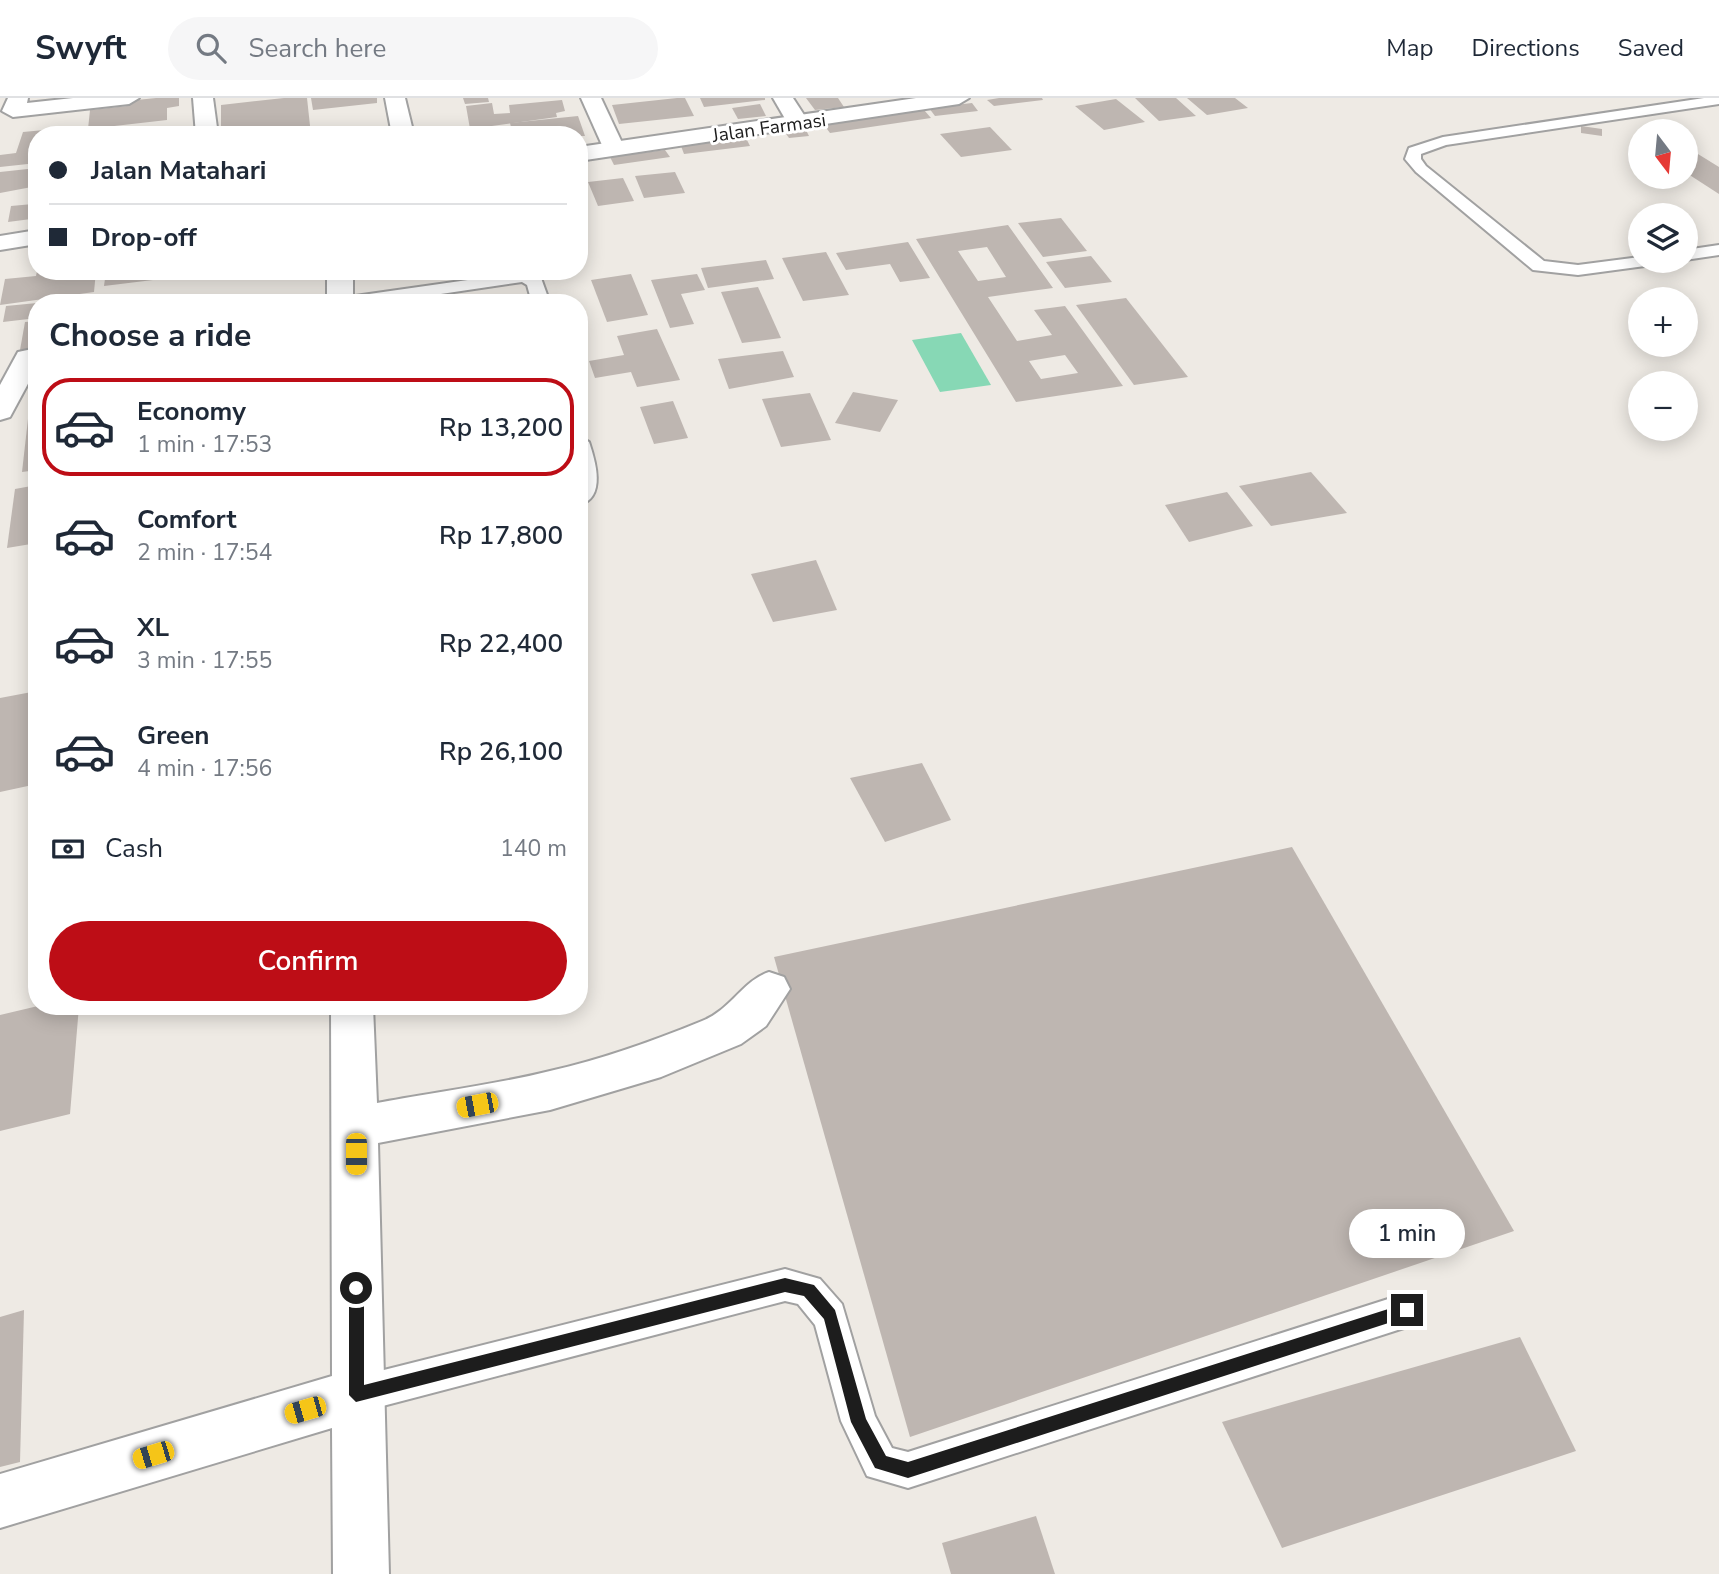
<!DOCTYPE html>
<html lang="en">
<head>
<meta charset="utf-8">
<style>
	:root { --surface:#fff; --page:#f6f6f7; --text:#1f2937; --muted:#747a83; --line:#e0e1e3; --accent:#bd0d16 }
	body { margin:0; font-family:"Nunito Sans",sans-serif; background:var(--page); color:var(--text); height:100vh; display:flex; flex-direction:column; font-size:26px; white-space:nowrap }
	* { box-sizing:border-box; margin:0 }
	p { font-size:23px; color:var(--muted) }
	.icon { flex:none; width:38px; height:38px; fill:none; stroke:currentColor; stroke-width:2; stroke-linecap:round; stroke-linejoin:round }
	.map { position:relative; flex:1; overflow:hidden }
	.sheet { position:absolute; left:28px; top:196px; width:560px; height:721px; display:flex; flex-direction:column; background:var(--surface); border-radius:28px; box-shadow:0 4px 18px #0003 }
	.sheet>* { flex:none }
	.top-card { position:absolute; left:28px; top:28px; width:560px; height:154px; border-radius:28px; box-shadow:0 4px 18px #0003; display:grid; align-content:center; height:154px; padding:0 21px; background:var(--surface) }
	.needle { width:46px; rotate:164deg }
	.buttons { position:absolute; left:1628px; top:21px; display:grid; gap:14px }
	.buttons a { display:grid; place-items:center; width:70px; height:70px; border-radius:50%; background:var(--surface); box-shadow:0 4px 18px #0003; font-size:35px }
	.end { position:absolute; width:32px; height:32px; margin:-16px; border:9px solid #1d1d1d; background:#fff; box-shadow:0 0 0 4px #fff }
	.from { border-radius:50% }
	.bubble { position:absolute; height:49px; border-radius:24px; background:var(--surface); box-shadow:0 4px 18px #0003; font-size:23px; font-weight:600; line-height:49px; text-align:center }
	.car { position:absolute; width:21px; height:42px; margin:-21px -10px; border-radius:9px; box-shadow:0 0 5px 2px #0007; background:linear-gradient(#f5c518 24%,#345 0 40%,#f5c518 0 76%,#345 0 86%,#f5c518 0) }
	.top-card b { display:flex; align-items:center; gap:24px; height:66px; font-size:26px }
	.top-card b+b { border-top:2px solid var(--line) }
	.top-card i { width:18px; height:18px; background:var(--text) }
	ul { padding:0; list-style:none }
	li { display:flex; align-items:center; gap:21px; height:98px; margin:0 14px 10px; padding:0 7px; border:4px solid transparent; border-radius:28px }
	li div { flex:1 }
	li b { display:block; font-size:26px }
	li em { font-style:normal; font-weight:600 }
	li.current { border-color:var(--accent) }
	li>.icon { width:63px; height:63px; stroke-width:1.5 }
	h2 { padding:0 21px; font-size:32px; line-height:84px }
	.pay { display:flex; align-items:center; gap:18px; height:77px; padding:0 21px; font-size:26px }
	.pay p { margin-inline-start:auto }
	.cta { display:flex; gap:14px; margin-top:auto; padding:14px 21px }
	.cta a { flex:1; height:80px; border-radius:42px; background:var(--accent); color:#fff; font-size:28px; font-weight:600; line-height:80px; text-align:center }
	header { display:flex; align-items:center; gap:42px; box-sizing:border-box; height:98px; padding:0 35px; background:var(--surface); border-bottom:2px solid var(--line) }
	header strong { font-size:33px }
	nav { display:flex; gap:38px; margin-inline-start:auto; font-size:24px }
	.search { width:490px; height:63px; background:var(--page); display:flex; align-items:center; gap:18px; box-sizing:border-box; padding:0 24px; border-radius:38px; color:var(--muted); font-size:26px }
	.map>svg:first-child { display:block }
</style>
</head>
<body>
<header>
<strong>Swyft</strong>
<div class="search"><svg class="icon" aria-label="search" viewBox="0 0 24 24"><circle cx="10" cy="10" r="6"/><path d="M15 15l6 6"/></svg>Search here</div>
<nav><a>Map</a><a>Directions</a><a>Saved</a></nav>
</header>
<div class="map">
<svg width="1719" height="1476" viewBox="0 0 1719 1476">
	<rect width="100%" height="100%" fill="#eeeae4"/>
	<path fill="#87d8b5" d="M961,235l30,52 -51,7 -28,-52z"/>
	<g fill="#beb6b1" fill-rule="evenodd">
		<path d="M156,0h23v8l-12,2v12l-79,9 2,-19 37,-4v-5z"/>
		<path d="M284,0h23l4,37h-90v-30z"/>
		<path d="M311,0h66v5l-64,7z"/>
		<path d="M463,0h25l1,4 -24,2z"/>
		<path d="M677,0h8l9,18 -75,8 -7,-19z"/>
		<path d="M700,0h65v2l-61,7z"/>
		<path d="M806,0h32l6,9 -29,3z"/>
		<path d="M999,0h43l1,2 -49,6 -7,-6z"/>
		<path d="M1135,0h41l20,18 -37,5z"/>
		<path d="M1187,0h48l13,10 -41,7z"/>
		<path d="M1116,1l29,23 -41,8 -29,-24z"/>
		<path d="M562,2l3,11 -9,2 1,4 -87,12 -4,-23 26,-3 2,11 16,-1 -1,-8z"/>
		<path d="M972,5l6,8 -43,5 -6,-8z"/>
		<path d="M760,6l6,12 -28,3 -6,-11z"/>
		<path d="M924,12l7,8 -101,15 -6,-8z"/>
		<path d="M578,18l7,20 -72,-1 -3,-12z"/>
		<path d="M1581,28l21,3v7l-21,-3z"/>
		<path d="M76,29l-2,8h-37v28l-37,4v-12l16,-2 7,-21z"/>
		<path d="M503,29l2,8h-60v-2z"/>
		<path d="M990,29l22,23 -51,7 -21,-23z"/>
		<path d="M805,30l4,8 -20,2 -5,-7z"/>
		<path d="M746,40l4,8 -66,8 -3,-8z"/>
		<path d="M1685,48l34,21v27l-34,-22z"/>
		<path d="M665,52l5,7 -56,8 -4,-8z"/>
		<path d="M37,70v18l-37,7v-21z"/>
		<path d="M675,74l10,21 -41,5 -9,-22z"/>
		<path d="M623,80l11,23 -36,5 -10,-24z"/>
		<path d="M33,106l-2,15 -23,3 3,-16z"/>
		<path d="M1061,120l26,33 -44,6 -25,-34z"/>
		<path d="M1008,127l45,63 -65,9 29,44 35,-6 -18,-25 31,-4 58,80 -107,16 -100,-163zM987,149l19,30 -28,4 -20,-30zM1065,257l13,18 -37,6 -12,-18z"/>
		<path d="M908,144l22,36 -30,4 -10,-18 -44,6 -10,-17z"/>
		<path d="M826,154l23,43 -46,6 -21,-43z"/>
		<path d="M1091,158l21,26 -47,6 -19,-26z"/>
		<path d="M766,162l8,19 -66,9 -7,-20z"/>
		<path d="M37,173h59l-2,21 -94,13 5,-26 31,-3z"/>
		<path d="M106,173h48l-1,9 -49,6z"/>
		<path d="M631,176l17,41 -41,7 -16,-42z"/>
		<path d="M697,176l8,16 -24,4 13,30 -24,4 -19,-48z"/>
		<path d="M758,189l23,51 -39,5 -21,-51z"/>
		<path d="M77,198l-1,7h-36v-2z"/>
		<path d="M1126,200l62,79 -54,8 -58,-80z"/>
		<path d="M37,205v15l-34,4 3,-16z"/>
		<path d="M37,223v27l-17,2 5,-28z"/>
		<path d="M657,231l23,51 -43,7 -6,-15 -36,6 -6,-17 35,-6 -7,-19z"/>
		<path d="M783,253l11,26 -65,12 -11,-30z"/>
		<path d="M37,267v105l-15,2 12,-106z"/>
		<path d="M853,294l45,8 -18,32 -45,-9z"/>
		<path d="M810,295l21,47 -50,7 -19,-48z"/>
		<path d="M673,303l15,37 -34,6 -14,-37z"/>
		<path d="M1311,374l36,41 -76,13 -32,-40z"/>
		<path d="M37,387v58l-30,5 8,-59z"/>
		<path d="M1227,394l26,34 -64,16 -24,-37z"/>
		<path d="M816,462l21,50 -64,12 -22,-48z"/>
		<path d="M37,593v93l-37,8v-94z"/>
		<path d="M922,665l29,57 -66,22 -35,-64z"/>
		<path d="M1292,749l222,384 -604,206 -136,-480z"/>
		<path d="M38,908h41l-9,108 -70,17v-116z"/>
		<path d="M24,1212l-4,152 -20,5v-150z"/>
		<path d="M1520,1239l56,114 -294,97 -60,-126z"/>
		<path d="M1036,1418l19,58h-104l-9,-31z"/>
	</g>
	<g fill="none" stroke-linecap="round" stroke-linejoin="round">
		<g stroke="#a1a1a1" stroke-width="4">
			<g id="service">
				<path d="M1704,0h15v6l-273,41 -25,9v5l5,7 118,95 34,4 62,-8v4h13l-8,5 -67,9 -45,-5 -117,-98 -11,-13 4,-11 34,-11z"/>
				<path d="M1719,147v10l-34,5v-10z"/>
				<path d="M524,174l17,6 9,25h-18l-5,-18 -5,-3 -142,21h-48l9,-5z"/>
				<path d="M579,338l10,6c6,18 18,56 -10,63z"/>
				<path d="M785,1171l35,10 22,25 33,112 17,32 16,4 499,-159 12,5 5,12 -5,12 -12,5 -499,161 -41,-12 -26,-55 -26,-96 -17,-21 -13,-3 -429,112 -12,-6 -6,-12 6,-12 12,-6z"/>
			</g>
		</g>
		<g stroke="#a1a1a1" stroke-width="4">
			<g id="minor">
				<path d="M8,0h20l-1,5 46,-5h66l-10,6 -116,13 -11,-6z"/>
				<path d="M193,0h20l5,37h-22z"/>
				<path d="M385,0h20l9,37h-22z"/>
				<path d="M581,0h20l24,51 -3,5h-16z"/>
				<path d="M773,0h20l17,26 -3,5h-16z"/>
				<rect x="327" y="173" width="26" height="32"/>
				<path d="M37,250v19l-27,50 -10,3v-35l18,-33z"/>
				<path d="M769,874l15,5 6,12 -24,37 -25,18 -80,33 -111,33 -172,33 11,431h-56l-1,-146 -332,100v-54l332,-98 -1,-370h42l4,97c58,-11 117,-18 173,-32 53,-12 103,-30 152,-50 30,-12 40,-40 67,-49z"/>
			</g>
		</g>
		<g stroke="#a1a1a1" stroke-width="4">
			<g id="tertiary">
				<path d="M916,0h53l-10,6 -380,57v-14z"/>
				<path d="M37,132v14l-37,6v-14z"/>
			</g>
		</g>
		<use href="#service" fill="#fff" fill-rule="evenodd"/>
		<use href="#minor" fill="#fff" fill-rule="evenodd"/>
		<use href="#tertiary" fill="#fff" fill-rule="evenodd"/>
	</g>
	<path fill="#1d1d1d" d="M785,1180l29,7 21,25 31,109 20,37 22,6 499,-159 7,7 -7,7 -499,161 -33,-10 -24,-46 -27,-103 -20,-23 -19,-4 -429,110 -7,-7v-107l7,-7 8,7v97z"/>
	<g text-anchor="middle" stroke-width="6" stroke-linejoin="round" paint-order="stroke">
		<g font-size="19" fill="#1d1d1d" stroke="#fff">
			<text transform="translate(769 29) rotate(-8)" y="7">Jalan Farmasi</text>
		</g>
	</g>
</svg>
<div class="buttons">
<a><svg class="needle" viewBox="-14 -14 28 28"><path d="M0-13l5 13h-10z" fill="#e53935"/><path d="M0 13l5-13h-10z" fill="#747a83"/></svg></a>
<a><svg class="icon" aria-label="layers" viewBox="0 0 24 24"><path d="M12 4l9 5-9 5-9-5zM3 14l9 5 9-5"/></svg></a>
<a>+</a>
<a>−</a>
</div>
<i class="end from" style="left:356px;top:1190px"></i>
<i class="end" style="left:1407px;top:1212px"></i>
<div class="bubble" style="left:1349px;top:1111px;width:116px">1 min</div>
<i class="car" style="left:477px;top:1007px;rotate:259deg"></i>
<i class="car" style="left:356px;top:1056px;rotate:180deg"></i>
<i class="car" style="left:305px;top:1312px;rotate:254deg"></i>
<i class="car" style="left:153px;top:1357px;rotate:253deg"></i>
<div class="top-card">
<b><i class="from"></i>Jalan Matahari</b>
<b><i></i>Drop-off</b>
</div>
<section class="sheet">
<h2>Choose a ride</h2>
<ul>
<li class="current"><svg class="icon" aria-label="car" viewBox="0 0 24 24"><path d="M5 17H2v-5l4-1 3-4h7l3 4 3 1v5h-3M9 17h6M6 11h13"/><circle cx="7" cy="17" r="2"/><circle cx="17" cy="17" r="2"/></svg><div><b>Economy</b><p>1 min · 17:53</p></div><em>Rp 13,200</em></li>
<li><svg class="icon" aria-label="car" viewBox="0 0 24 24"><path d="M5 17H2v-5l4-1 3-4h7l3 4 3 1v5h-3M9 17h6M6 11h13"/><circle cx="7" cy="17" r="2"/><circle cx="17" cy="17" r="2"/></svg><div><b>Comfort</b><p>2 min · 17:54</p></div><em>Rp 17,800</em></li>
<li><svg class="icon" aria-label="car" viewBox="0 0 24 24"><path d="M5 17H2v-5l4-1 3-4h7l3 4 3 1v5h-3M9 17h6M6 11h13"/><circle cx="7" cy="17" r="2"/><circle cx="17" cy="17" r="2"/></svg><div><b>XL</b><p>3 min · 17:55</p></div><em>Rp 22,400</em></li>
<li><svg class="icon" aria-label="car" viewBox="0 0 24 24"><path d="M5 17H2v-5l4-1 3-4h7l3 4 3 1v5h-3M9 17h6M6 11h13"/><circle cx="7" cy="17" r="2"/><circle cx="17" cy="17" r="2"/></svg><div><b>Green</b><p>4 min · 17:56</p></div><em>Rp 26,100</em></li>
</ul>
<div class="pay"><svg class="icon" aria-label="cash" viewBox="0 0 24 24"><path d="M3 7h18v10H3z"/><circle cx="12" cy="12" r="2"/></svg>Cash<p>140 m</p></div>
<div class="cta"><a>Confirm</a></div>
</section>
</div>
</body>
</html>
